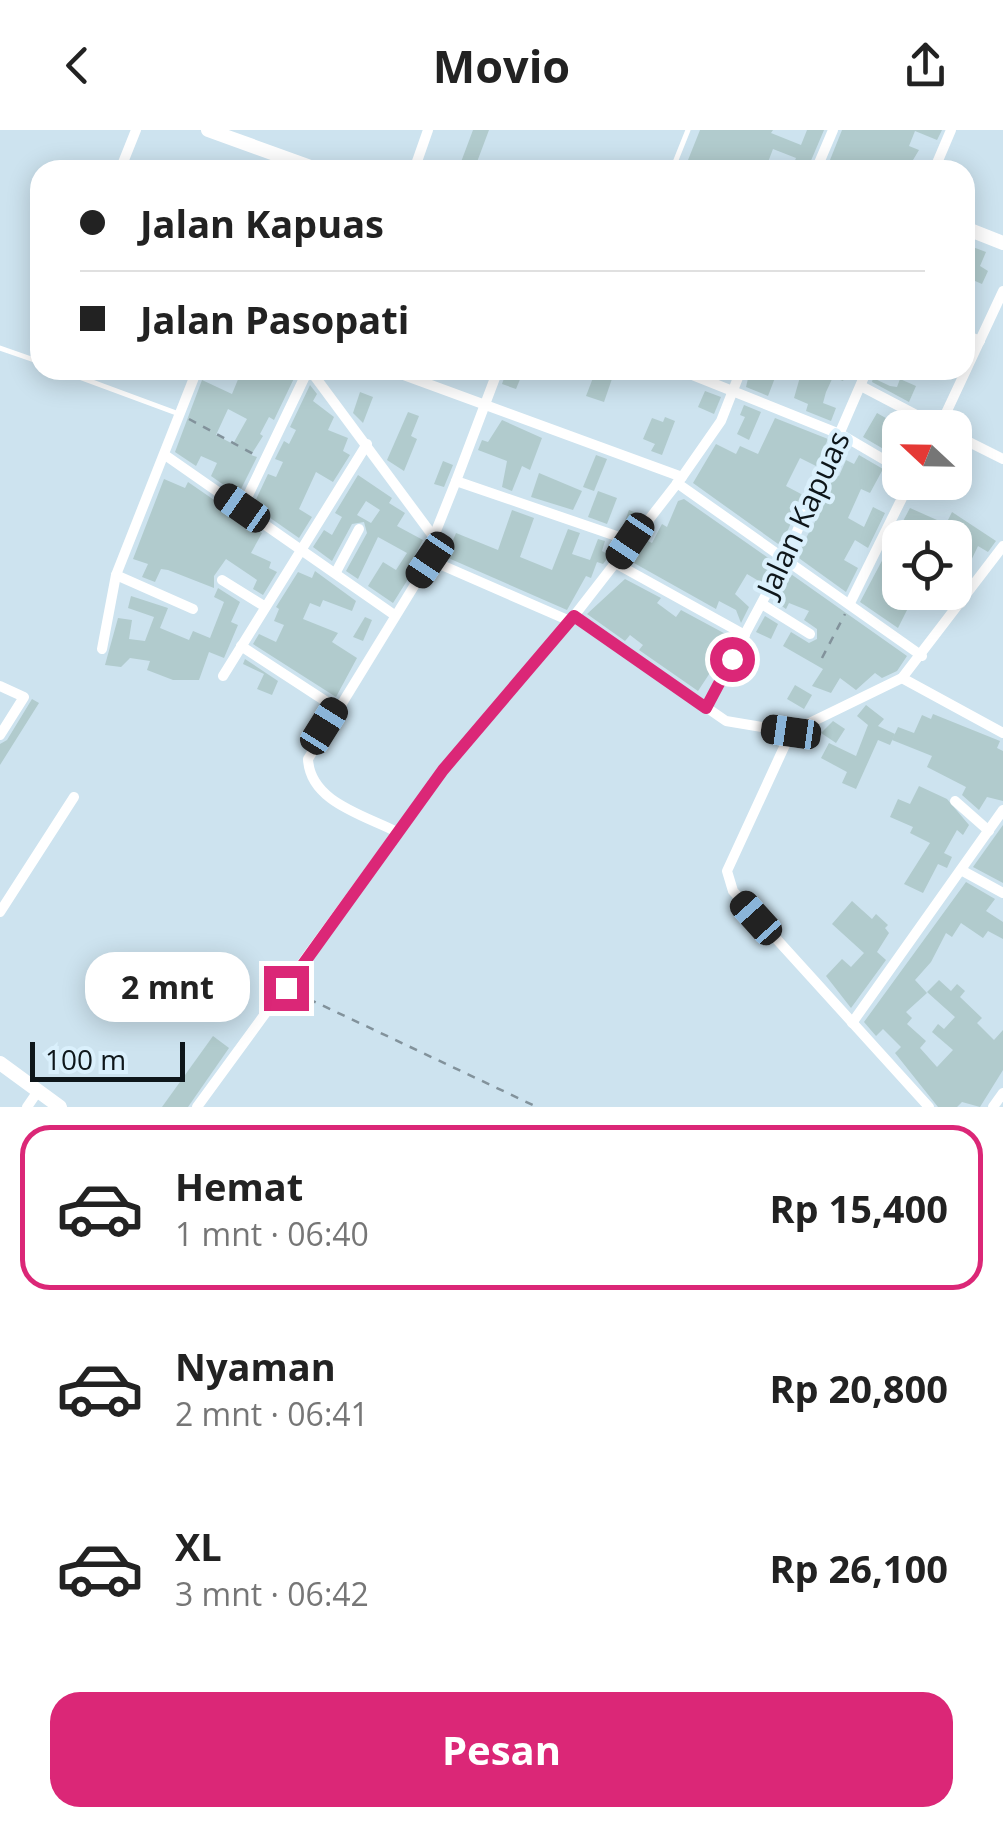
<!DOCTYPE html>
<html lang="id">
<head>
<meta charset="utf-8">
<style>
	:root { --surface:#fff; --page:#f6f6f6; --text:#222; --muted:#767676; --line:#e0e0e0; --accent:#db2777 }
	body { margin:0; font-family:"Open Sans",sans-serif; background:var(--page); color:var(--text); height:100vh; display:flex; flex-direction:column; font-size:38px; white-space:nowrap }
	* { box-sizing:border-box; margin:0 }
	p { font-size:32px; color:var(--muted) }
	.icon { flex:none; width:55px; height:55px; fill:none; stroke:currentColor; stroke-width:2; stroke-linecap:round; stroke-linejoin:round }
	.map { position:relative; height:977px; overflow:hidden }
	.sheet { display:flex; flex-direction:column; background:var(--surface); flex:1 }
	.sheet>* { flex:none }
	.hud { position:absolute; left:30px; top:30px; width:945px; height:220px; border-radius:30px; box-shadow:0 5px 25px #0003; display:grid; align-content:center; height:220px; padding:0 50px; background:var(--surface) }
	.needle { width:65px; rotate:292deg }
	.tools { position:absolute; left:882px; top:280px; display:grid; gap:20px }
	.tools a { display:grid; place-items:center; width:90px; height:90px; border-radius:20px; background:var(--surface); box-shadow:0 5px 25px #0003; font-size:50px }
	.scale { position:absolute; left:30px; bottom:25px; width:155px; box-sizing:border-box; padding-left:10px; border:5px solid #0e161a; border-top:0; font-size:28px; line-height:35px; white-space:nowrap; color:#0e161a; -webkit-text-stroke:8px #daf0fc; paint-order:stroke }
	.end { position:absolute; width:45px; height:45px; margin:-22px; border:12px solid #db2777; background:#fff; box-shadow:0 0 0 5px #fff }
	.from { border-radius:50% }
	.bubble { position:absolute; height:70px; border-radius:30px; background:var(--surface); box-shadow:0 5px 25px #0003; font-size:32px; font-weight:700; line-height:70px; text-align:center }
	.car { position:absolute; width:30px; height:60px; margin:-30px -15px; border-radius:12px; box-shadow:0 0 8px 2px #0007; background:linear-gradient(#222 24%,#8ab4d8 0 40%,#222 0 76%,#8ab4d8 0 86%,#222 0) }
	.hud b { display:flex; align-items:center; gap:35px; height:95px; font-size:38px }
	.hud b+b { border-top:2px solid var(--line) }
	.hud i { width:25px; height:25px; background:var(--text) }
	ul { padding:18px 0 0; list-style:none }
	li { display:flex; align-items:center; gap:30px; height:165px; margin:0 20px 15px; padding:0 30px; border:5px solid transparent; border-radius:30px }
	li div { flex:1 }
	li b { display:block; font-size:38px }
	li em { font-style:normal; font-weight:700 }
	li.on { border-color:var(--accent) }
	li>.icon { width:90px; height:90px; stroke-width:1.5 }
	.cta { display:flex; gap:20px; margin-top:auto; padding:20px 50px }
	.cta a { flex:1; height:115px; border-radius:30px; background:var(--accent); color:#fff; font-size:40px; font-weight:700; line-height:115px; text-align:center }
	header { display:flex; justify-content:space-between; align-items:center; height:130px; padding:0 50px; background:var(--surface); font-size:45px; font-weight:700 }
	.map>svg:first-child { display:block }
</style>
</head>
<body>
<header><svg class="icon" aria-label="back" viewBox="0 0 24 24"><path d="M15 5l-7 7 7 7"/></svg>Movio<svg class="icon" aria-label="share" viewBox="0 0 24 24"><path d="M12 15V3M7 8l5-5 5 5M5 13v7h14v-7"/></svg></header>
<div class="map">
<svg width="1003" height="977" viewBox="0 0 1003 977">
	<rect width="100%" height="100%" fill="#cde3ef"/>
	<g fill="#b1cbcd" fill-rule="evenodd">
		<path d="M473,0h16l-15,40h-16z"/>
		<path d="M700,0h73l-2,3 30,12 6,-15h17l-17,40h-16l5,-12 -23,-9 -8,21h-81z"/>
		<path d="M842,0h100l-5,10 -22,-9 -6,15 10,4 -12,20h-81z"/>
		<path d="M970,116l16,6 -6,14 8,5 -6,13 -7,-3 -10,23v-47z"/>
		<path d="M224,240h74l-24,50 -5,-3 -9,17 3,2 -12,19 6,2 -19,38 -27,-19 6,-13 -16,-7 -5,10 -21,-14 27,-72 30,14 7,-17zM228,279l19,10 -14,25 -17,-9z"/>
		<path d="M507,240l16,2 -7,17 -14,-5z"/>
		<path d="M596,240h19l-11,32 -18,-6z"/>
		<path d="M750,240h28l-10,26 -22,-9z"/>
		<path d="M802,240h46l-5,11 -10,-4 -7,15 -3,11 13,5 -5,13 -25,-10 2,-7 -14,-6z"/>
		<path d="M873,248l17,8 7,1 3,-8 16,7 -7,16 -37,-20z"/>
		<path d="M310,255l7,9 -4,7 21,16 -6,13 20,8 -5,13 7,4 -17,27 -17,-10 -17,37 13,8 -13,21 -46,-32 15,-32 8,3 7,-15 -8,-3 9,-18 5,3 7,-14 -6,-3z"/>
		<path d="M705,261l16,6 -7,17 -16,-7z"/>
		<path d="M360,262l13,5 -10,26 -10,-10z"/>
		<path d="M744,275l17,7 -12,28 -12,-6 8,-17 -5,-2z"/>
		<path d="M408,282l11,4 -8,20 6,3 -13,32 -17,-11z"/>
		<path d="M877,283l14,8 3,-8 12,6 -14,35 -29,-17z"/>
		<path d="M665,287l10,4 -13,34 -11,-4 4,-7 -12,-5 9,-21 11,4z"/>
		<path d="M775,288l53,21 -12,27 -16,-8 -14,28 17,9 -22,51 -88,-63 23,-39 20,10 4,-8 18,8z"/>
		<path d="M502,290l40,18 -12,32 -8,-4 -10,25 -10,-4 5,-26 -29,-11 4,-10 6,2z"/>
		<path d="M596,325l11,4 -13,32 -11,-4z"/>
		<path d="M859,325l24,14 -13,24 -9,-4 -13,29 16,9 9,-20 12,6 -17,35 -13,-8 -11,20 14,8 -12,24 -50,-36 20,-36 -4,-2 17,-28 -4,-2 7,-15 7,3 7,-16 8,4z"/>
		<path d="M443,331l10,4 -9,22 -10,-3z"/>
		<path d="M539,343l43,18 -9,19 -42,-13z"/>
		<path d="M358,345l34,23 -3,5 16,10 -8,13 26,14 -9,17 6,3 -27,43 -25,-17 15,-24 13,8 11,-17 -29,-16 -20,42 -12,-8 21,-38 -3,-11 -12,2 -20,37 -19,-14 11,-17 8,5 10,-18 -7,-4zM366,371l14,9 -9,13 -14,-8z"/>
		<path d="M164,349l21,9 3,-6 74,51 -11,20 20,9 -2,6 8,4 -14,23 -10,-6 4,-9 -31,-21 -12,17v12l-46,-18 -7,-1 -6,13 -13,-5 6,-13 -15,-5z"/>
		<path d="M598,361l19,7 -10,26 -19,-7z"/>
		<path d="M684,369l90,63 -12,21 -15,-9 -12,20 14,13 -8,16 -5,-13 -17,-9 -3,8 -82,-46 12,-23 6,3 10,-19 5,3 11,-26z"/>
		<path d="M910,378l36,16 6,-12 44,29 -8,11 -10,-6 -9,19 -14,-6v-21h-55v54h33l13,13 -3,5 -35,-17 -8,13 7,4 -9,18 -38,-26z"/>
		<path d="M512,380l22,8 -14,39 32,13 16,-41 12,4 -8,21 18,6 8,-21 7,2 -3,10 8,4 -7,9 -6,-2 -6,16 -5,-2 -19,34 -121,-53 10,-24 42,17z"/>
		<path d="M629,380l11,4 -11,17 -7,-2z"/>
		<path d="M315,441l41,30 -4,10 -29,-11 -3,7 -10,-4 -7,16 35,14 -6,9 25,16 -21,39 -83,-53 6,-10 17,8 8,-17 -10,-4 5,-12 -3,-2 22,-35 14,6z"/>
		<path d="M788,442l119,84 -10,15 -15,7 -7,-5 -19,17 -16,-12 -9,15 -19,-7 11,-17 -40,-23 8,-14 18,11 8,-4v-10l-13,-9 5,-9 -20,-8 -3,6 -13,-9z"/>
		<path d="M625,449l36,19 -4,5 19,14 5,-7 52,28 -35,53 -59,-41 4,-5 -13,-10 -5,6 -38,-27z"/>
		<path d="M218,458l22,14 -9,20 7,3 -14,33 -15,-6 -10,28h-26l-26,-10 3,-9 -20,-3 -9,9 -16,-2 13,-47 14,2 -3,19 16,2 9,-24 -26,-9 3,-12 37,12 -8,20 29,12 4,-9 17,7 14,-36 -10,-5z"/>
		<path d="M765,486l13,8 -7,15 -15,-7z"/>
		<path d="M365,487l7,3 -9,21 -10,-4z"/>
		<path d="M245,529l33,22 -6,14 -15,-6 7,-15 -21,-10z"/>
		<path d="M795,555l17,10 -8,14 -17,-10z"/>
		<path d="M32,569l7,4 -39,62v-21l7,-4z"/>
		<path d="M866,575l18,14 -6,7 17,8 -5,11 -12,-5 -22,49 -14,-6 5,-11 -26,-14 8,-15 27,13 12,-31 -11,-9z"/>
		<path d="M933,584l67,27 -3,7 6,3v50l-16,-4 -8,13 -17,-15 4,-8 -39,-20 5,-11 -40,-16 6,-13 16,6 8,-18 9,4z"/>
		<path d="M833,591l12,8 -9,14 -15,-10z"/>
		<path d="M919,656l28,13 22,26 -6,10 -6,-5 -13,23 8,4 -5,11 -9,-4 -15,29 -19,-9 26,-41 -20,-10 3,-6 -23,-10 8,-18 12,5z"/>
		<path d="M1003,695v58l-30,-16z"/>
		<path d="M966,752l29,17 -9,12 17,11v17l-15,-8 -5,7 -22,-15 -9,14 -6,-4 -15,29 -16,18 12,13 -21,19 6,6 -5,6 19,17 -6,7 17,19 16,-17 -21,-18 6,-8 6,5 11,-12 -28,-25 12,-12 12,11 6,-7 8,7 -5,6 22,21 -5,5 17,17 9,-10v40l-23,37 -18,-5 -5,5h-19l-43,-54 6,-6 -18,-18 -7,7 -12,-14z"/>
		<path d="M852,771l20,18 4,-5 12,11 -3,3 4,5 -12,19 9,8 -35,48 -25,-32 16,-17 9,8 13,-14 -32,-29z"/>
		<path d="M213,906l16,12 -41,59h-26z"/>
	</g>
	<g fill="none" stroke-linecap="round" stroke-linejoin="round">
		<g stroke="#82929b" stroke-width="2.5" stroke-dasharray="8 8" stroke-linecap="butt">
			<path d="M189,289l68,37"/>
			<path d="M822,528l23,-44"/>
			<path d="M294,862l243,115"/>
		</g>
		<g stroke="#fff" stroke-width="5">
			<path d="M672,40l16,-40"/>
			<path d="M0,218l40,14"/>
			<path d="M60,240l119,44"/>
		</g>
		<g stroke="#fff" stroke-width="10">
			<path d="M120,40l16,-40"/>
			<path d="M414,40l14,-40"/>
			<path d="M816,40l17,-40"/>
			<path d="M934,40l17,-40"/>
			<path d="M965,205l15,6"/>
			<path d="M310,240l126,170 -6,20 -122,199c2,43 56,56 89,73"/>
			<path d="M390,240l292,107"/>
			<path d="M498,240l-42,111 175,60"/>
			<path d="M680,240l162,65 58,34"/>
			<path d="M861,256l80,42"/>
			<path d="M939,298l64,-137"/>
			<path d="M955,305l48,24"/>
			<path d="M165,325l228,159"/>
			<path d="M677,353l245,173"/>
			<path d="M242,378l66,-138"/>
			<path d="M434,406l22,-55"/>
			<path d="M430,430l140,61"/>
			<path d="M615,433l130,72"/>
			<path d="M336,442l23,-43"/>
			<path d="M116,445l77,34"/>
			<path d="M222,450l42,26"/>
			<path d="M942,462l19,11"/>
			<path d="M850,473l60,-121"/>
			<path d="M762,474l48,30"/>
			<path d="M574,486l152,105 65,11"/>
			<path d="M241,516l95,62"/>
			<path d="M102,519l14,-74 81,-205"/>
			<path d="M223,546l144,-232"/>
			<path d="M902,548l101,55"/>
			<path d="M0,556l24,11 -24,38"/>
			<path d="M706,577l79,-148 82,-189"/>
			<path d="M955,671l34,30"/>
			<path d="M961,740l42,23"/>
			<path d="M0,782l74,-115"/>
			<path d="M852,893l151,-213"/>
			<path d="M27,977l11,-16"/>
			<path d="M197,977l246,-337 131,-154 108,-139 39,-56 20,-51"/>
			<path d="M929,977l-196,-216 -6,-20 64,-139 111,-54 101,-132"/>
			<path d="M993,977l10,-14"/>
		</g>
		<g stroke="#fff" stroke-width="14">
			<path d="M208,0l111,40"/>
			<path d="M965,98l38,15"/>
			<path d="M0,933l60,44"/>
		</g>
	</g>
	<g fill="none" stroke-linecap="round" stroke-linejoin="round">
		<path stroke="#db2777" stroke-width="12" d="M286,858l157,-218 131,-154 132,92 26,-49"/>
	</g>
	<g text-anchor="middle" stroke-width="9" stroke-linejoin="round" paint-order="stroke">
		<g font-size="30" fill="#0e161a" stroke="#daf0fc">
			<text transform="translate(804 384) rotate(-65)" y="10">Jalan Kapuas</text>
		</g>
	</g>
</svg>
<div class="tools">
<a><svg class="needle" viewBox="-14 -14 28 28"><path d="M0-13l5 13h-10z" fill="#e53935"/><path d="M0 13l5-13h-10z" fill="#767676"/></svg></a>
<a><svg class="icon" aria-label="locate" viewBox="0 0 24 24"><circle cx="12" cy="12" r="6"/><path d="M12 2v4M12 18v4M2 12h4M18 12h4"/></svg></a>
</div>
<div class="scale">100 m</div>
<i class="end from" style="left:732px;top:529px"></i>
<i class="end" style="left:286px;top:858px"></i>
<div class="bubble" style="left:85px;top:822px;width:165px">2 mnt</div>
<i class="car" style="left:242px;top:378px;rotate:305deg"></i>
<i class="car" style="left:630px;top:411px;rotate:214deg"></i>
<i class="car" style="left:430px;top:430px;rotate:214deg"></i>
<i class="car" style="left:324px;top:596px;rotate:32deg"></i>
<i class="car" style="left:791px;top:602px;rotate:278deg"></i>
<i class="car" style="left:756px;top:788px;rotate:318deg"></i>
<div class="hud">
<b><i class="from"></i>Jalan Kapuas</b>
<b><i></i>Jalan Pasopati</b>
</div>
</div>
<section class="sheet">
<ul>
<li class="on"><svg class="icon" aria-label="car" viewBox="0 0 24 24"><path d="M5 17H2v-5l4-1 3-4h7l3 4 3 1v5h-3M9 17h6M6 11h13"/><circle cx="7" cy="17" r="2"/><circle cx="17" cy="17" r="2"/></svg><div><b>Hemat</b><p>1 mnt · 06:40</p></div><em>Rp 15,400</em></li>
<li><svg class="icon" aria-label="car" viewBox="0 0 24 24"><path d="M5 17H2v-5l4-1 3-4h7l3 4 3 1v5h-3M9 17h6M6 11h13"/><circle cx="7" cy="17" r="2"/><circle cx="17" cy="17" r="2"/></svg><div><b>Nyaman</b><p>2 mnt · 06:41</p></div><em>Rp 20,800</em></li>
<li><svg class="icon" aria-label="car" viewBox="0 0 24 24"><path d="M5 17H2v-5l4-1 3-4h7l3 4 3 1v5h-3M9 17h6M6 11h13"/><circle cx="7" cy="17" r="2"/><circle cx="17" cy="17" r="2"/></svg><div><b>XL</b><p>3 mnt · 06:42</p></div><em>Rp 26,100</em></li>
</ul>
<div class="cta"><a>Pesan</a></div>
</section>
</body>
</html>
